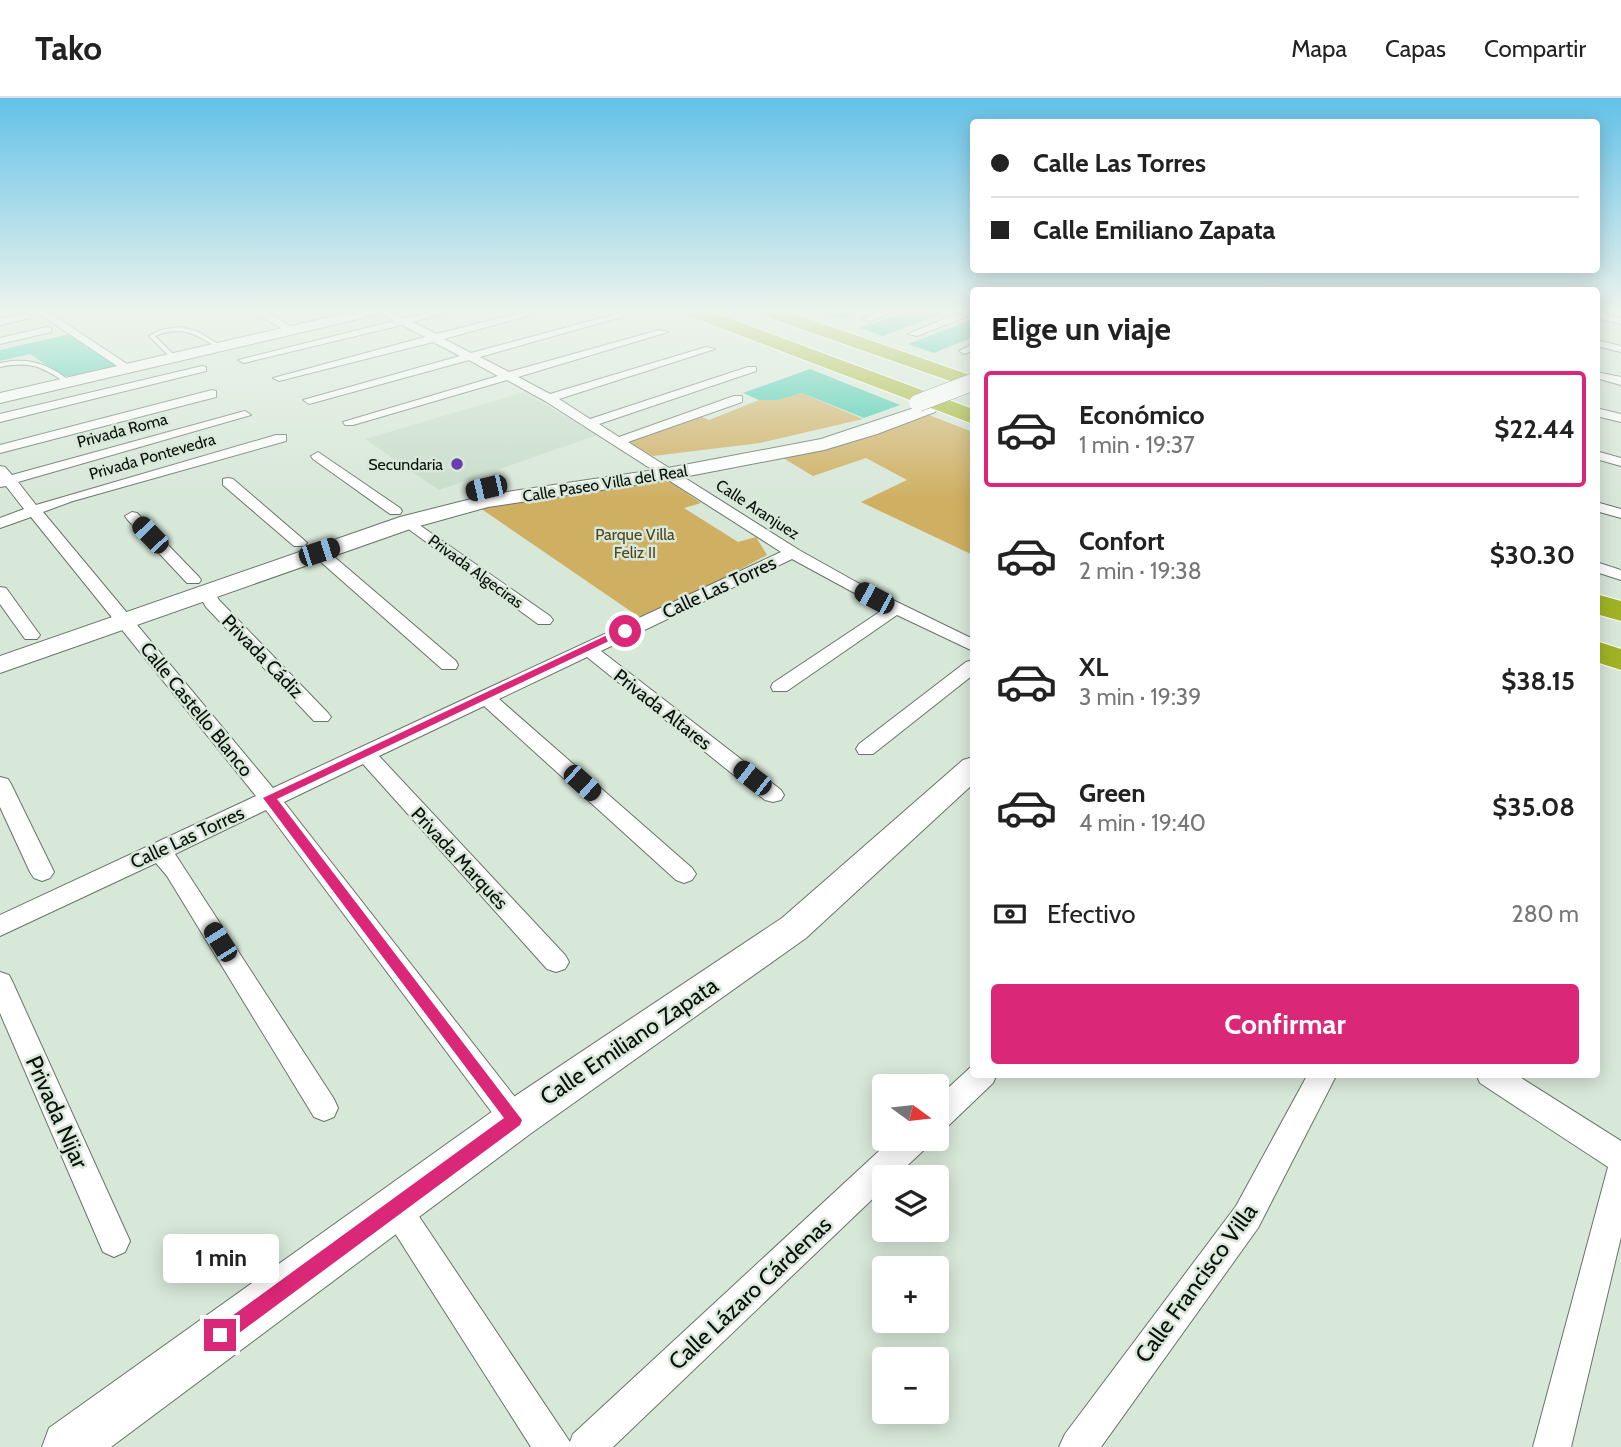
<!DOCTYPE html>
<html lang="es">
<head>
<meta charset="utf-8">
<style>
	:root { --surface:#fff; --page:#f2f2f2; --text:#222; --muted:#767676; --line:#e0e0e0; --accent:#db2777 }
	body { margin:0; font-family:Cabin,sans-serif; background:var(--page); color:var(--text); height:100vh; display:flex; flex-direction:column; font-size:26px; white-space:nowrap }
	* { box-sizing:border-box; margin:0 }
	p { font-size:23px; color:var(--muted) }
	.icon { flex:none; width:38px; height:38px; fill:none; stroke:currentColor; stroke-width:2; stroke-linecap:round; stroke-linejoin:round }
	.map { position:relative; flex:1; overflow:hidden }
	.panel { position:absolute; left:970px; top:189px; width:630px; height:791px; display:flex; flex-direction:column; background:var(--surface); border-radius:7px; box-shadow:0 4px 18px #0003 }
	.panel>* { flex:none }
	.guide { position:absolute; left:970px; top:21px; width:630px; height:154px; border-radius:7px; box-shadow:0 4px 18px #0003; display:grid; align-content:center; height:154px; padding:0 21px; background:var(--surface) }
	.needle { width:46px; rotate:105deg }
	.controls { position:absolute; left:872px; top:976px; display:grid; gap:14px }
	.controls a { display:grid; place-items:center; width:77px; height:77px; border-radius:7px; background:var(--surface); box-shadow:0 4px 18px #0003; font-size:35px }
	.end { position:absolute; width:32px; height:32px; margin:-16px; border:9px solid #db2777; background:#fff; box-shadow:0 0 0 4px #fff }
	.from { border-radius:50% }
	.bubble { position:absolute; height:49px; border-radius:7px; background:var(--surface); box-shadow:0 4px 18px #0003; font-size:23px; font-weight:700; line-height:49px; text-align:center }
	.car { position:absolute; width:21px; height:42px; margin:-21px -10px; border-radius:9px; box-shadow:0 0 5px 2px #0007; background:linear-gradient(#222 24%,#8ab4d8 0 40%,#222 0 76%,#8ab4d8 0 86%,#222 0) }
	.guide b { display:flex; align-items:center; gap:24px; height:66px; font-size:26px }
	.guide b+b { border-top:2px solid var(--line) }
	.guide i { width:18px; height:18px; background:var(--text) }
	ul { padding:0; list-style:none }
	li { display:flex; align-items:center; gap:21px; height:116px; margin:0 14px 10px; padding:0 7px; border:4px solid transparent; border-radius:7px }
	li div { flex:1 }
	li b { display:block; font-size:26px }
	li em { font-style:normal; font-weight:700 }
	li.on { border-color:var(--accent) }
	li>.icon { width:63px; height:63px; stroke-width:1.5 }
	h2 { padding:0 21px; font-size:32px; line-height:84px }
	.pay { display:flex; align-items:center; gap:18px; height:77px; padding:0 21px; font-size:26px }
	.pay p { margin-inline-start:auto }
	.primary-button { display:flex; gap:14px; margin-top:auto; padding:14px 21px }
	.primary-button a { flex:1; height:80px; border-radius:7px; background:var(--accent); color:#fff; font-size:28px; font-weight:700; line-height:80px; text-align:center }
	header { display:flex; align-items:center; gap:42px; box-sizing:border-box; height:98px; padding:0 35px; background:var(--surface); border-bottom:2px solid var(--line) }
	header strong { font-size:33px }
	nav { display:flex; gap:38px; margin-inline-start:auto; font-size:24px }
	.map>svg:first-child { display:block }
</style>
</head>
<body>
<header>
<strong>Tako</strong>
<nav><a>Mapa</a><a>Capas</a><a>Compartir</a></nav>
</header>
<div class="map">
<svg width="1621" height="1349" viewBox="0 0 1621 1349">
	<rect width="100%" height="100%" fill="#d7e7d8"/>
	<path fill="#c7dcc9" d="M524,294l73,43 -158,55 -74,-51z"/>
	<g fill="#cfaf62">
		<path d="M802,295l61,26 -103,24 -107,13 -31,-17 76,-24 11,5 50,-20h19z"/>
		<path d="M921,314l52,20v123l-112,-53 46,-22 -41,-22 -53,18 -35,-21z"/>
		<path d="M666,381l35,24 -17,5 54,34 18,-5 11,18 -122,66 -165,-113z"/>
	</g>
	<g fill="#3ac8ad">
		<path d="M817,213h46v1l-22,7z"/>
		<path d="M907,213h42l-66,25 -23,-8z"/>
		<path d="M973,221v18l-39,16 -26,-9z"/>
		<path d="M70,236l48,32 -47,10h-9l-32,-22 -30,7v-11z"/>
		<path d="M810,271l90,36 -36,13 -62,-25 -24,7h-19l-16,-7z"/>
	</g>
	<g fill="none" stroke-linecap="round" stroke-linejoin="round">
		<g stroke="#687569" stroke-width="2">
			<g id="lane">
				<path d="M180,229l17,4 26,16 -5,1c-23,-14 -36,-23 -63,-12l22,22 -5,1 -23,-23 11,-6z"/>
				<path d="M12,263c23,-2 41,6 59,21l-5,1c-25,-17 -36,-22 -66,-16v-4z"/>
			</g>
		</g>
		<g stroke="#687569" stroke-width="2">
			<g id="street">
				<path d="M35,213h12l86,57 -10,2z"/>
				<path d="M252,213h13l32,19 -9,2z"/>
				<path d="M378,213h13l13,7 30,-7h18l-39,11 23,12 92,-23h17l-101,28 27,14 149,-40 5,3 -145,41 29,15 150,-42 9,2 -150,45 32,17 156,-47 9,2 -156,50 31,20 158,-52h8v4l-157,53 20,13 115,-41h8v6l-114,40 171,108 59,33 115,56v12l-76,-36 -110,76h-14l-2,-4 2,-4 111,-74 -92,-50 -191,92 180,139 3,5 -3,5 -8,2 -8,-2 -178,-143 -88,42 193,169 4,6 -4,6 -8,3 -8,-3 -192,-174 -105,50 186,199 4,7 -4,7 -9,3 -9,-3 -184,-205 -79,38 241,308 5,10 -5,10 -10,4 -10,-4 -239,-320 -91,44 159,245 4,9 -4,9 -10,4 -10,-4 -147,-241 -11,-13 -156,73v-21l256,-119 -225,-279 -31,11v-10l24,-9 -18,-23 -6,1v-21l5,1 7,8 229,-63 4,-1 6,4 -233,67 18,23 240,-70h10v6l-213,60 -30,11 230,276 508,-236 -236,-151 -38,-21 -154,45h-8l-2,-3 155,-46 -29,-16 -160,44 -6,-4 157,-44 -27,-14 -154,39 -6,-3 152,-41 -23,-12 -158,38 -6,-3 156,-39z"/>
				<path d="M878,213h15l-22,10 -9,-2z"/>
				<path d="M963,213h10v3l-56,22 -9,-2z"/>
				<path d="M1596,214l25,6v6l-25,-6z"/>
				<path d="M26,215l5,3 -1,2 -30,7v-6z"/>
				<path d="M47,229l4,1v4l-51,12v-6z"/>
				<path d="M1596,242l25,6v6l-25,-6z"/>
				<path d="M973,246v7l-9,3 -5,-3z"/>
				<path d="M202,268l4,1v4l-206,51v-8z"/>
				<path d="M1596,274l25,5v8l-25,-7z"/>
				<path d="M212,292l4,1v6l-216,56v-8z"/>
				<path d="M1596,310l25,6v8l-25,-6z"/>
				<path d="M1596,353l25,7v8l-25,-7z"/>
				<path d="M318,354l82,56 2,3 -2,3h-10l-77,-55 -2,-3z"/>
				<path d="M228,380l5,1 71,61 3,3 -3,3h-10l-71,-61v-6z"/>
				<path d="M1596,404l25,7v9l-25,-7z"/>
				<path d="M132,414l5,1 62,64 2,3 -2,3h-12l-60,-64 -2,-3z"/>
				<path d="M408,419l142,99 3,4 -3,4h-12l-135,-99 -3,-3z"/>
				<path d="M319,449l6,2 131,112 2,4 -2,4h-14l-129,-114 -2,-3z"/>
				<path d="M1596,464l25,8v10l-25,-8z"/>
				<path d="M0,489l6,1 31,43 3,4 -3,4h-12l-25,-35z"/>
				<path d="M206,490l6,1 7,11 109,113 3,4 -3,4h-14l-108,-114 -8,-14z"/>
				<path d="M973,562v15l-100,79h-14l-3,-5 3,-5 107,-82z"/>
				<path d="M0,679l8,2 3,5 43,88 -4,6 -8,3 -8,-3 -4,-6 -30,-65z"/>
				<path d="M0,874l9,3 4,8 112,247 5,11 -5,11 -11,5 -11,-5 -103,-239z"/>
				<path d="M973,967v9h24l-4,9 -47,45 -10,3v-32z"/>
				<path d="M1308,976h29l-79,154 -157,219h-42l6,-13 171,-228z"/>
				<path d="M1476,976h39l106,67v96l-50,210h-38l75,-280 -128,-84z"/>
				<path d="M892,1041h37l-4,10 -31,29h-10v10l-271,259h-82l-152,-239 5,-11 11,-5 11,5 164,245 3,-8z"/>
			</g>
		</g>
		<g stroke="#687569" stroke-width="2">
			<g id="secondary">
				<path d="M356,213h26l-7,4 -375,88v-10z"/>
				<path d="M929,305l9,5 -3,4 -58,22 -53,16 -156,30 -180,27 -72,20 -416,146v-17l400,-139 87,-22 181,-27 153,-29z"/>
				<path d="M973,659v27l-167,154 -276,196 -419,313h-69l7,-19 451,-322 282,-188 181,-158z"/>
			</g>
		</g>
		<g stroke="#fff" stroke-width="2">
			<g id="highway">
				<path d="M684,213h26l263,98v15l-287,-109z"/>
				<path d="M759,213h27l187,65v13l-212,-74z"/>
				<path d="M1596,496l25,7v20l-25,-7z"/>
				<path d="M1596,543l25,8v21l-25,-8z"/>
			</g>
		</g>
		<use href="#lane" fill="#fff" fill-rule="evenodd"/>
		<use href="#street" fill="#fff" fill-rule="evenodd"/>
		<use href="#secondary" fill="#fff" fill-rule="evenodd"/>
		<use href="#highway" fill="#a1b325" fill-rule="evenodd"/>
		<g stroke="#687569" stroke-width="18" stroke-linecap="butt">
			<path id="secondary-bridge" d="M918,305l55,-21"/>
		</g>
		<use href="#secondary-bridge" stroke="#fff" stroke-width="17"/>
	</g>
	<linearGradient id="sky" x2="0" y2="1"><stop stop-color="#63c1e8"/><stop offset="0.53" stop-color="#edf4ed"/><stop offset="1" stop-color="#edf4ed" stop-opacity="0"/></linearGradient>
	<rect width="1621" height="402" fill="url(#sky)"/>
	<path fill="#db2777" d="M622,530l8,3 -353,168 245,321 -2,5 -293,217 -7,3 -6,-3 -3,-7 3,-6 290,-211 -241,-320z"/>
	<circle fill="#6b3bb3" stroke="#d7e7d8" stroke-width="2.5" cx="457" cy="366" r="7"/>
	<g text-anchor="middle" stroke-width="5" stroke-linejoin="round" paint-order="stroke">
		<g font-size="16" fill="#0a0f0b" stroke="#d7e7d8">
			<text transform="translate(122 332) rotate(-15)" y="6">Privada Roma</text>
			<text transform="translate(152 358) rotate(-16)" y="6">Privada Pontevedra</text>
			<text transform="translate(605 385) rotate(-9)" y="6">Calle Paseo Villa del Real</text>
			<text transform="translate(758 411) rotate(33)" y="6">Calle Aranjuez</text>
			<text transform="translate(476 473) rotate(36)" y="6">Privada Algeciras</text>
		</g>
		<g font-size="16" fill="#0a0f0b" stroke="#d7e7d8" text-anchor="end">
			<text x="443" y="372">Secundaria</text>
		</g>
		<g font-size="16" fill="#53431a" stroke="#d7e7d8">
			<text x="635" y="442">Parque Villa<tspan x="635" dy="18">Feliz II</tspan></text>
		</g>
		<g font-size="19" fill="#0a0f0b" stroke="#d7e7d8">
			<text transform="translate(719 489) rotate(-25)" y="7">Calle Las Torres</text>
			<text transform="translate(263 558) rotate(46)" y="7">Privada Cádiz</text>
			<text transform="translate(197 611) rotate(51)" y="7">Calle Castello Blanco</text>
			<text transform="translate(663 611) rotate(38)" y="7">Privada Altares</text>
			<text transform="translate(187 739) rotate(-25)" y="7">Calle Las Torres</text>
			<text transform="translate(460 760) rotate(47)" y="7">Privada Marqués</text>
		</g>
		<g font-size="23" fill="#0a0f0b" stroke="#d7e7d8">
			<text transform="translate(629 943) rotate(-34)" y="8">Calle Emiliano Zapata</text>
			<text transform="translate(57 1014) rotate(66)" y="8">Privada Nijar</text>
			<text transform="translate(1196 1185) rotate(-54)" y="8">Calle Francisco Villa</text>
			<text transform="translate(750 1195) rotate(-43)" y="8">Calle Lázaro Cárdenas</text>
		</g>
	</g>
</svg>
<div class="controls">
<a><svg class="needle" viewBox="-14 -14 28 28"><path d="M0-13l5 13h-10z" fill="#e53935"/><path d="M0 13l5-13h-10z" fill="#767676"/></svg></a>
<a><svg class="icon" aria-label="layers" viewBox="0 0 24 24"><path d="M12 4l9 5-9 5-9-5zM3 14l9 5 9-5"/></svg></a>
<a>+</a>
<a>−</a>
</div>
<i class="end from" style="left:625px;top:533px"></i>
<i class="end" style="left:220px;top:1237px"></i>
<div class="bubble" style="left:163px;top:1136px;width:116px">1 min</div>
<i class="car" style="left:486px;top:390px;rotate:257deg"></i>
<i class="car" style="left:150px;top:437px;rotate:316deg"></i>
<i class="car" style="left:319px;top:454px;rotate:72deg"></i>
<i class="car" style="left:874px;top:500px;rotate:298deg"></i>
<i class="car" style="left:752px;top:680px;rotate:308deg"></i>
<i class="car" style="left:582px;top:685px;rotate:132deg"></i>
<i class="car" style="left:220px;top:844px;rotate:328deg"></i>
<div class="guide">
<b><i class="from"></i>Calle Las Torres</b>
<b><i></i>Calle Emiliano Zapata</b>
</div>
<section class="panel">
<h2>Elige un viaje</h2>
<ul>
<li class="on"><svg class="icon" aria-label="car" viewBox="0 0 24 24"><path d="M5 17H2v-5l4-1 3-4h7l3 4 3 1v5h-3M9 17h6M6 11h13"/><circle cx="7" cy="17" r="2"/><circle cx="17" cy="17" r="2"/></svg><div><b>Económico</b><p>1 min · 19:37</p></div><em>$22.44</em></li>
<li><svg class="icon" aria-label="car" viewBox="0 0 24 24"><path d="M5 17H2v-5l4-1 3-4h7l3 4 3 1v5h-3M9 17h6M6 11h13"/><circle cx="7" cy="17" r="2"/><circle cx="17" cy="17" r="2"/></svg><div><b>Confort</b><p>2 min · 19:38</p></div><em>$30.30</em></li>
<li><svg class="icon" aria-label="car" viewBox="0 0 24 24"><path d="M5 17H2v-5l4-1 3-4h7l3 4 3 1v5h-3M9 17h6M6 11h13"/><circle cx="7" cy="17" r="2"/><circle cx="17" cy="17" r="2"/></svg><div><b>XL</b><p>3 min · 19:39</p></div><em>$38.15</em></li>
<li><svg class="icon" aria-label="car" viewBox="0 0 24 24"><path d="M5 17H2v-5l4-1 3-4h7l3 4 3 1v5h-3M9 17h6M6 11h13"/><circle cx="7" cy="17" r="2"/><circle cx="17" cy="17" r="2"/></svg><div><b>Green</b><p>4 min · 19:40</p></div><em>$35.08</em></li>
</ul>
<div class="pay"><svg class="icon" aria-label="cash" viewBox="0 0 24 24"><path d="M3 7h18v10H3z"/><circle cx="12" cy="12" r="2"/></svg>Efectivo<p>280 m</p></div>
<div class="primary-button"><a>Confirmar</a></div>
</section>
</div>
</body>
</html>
